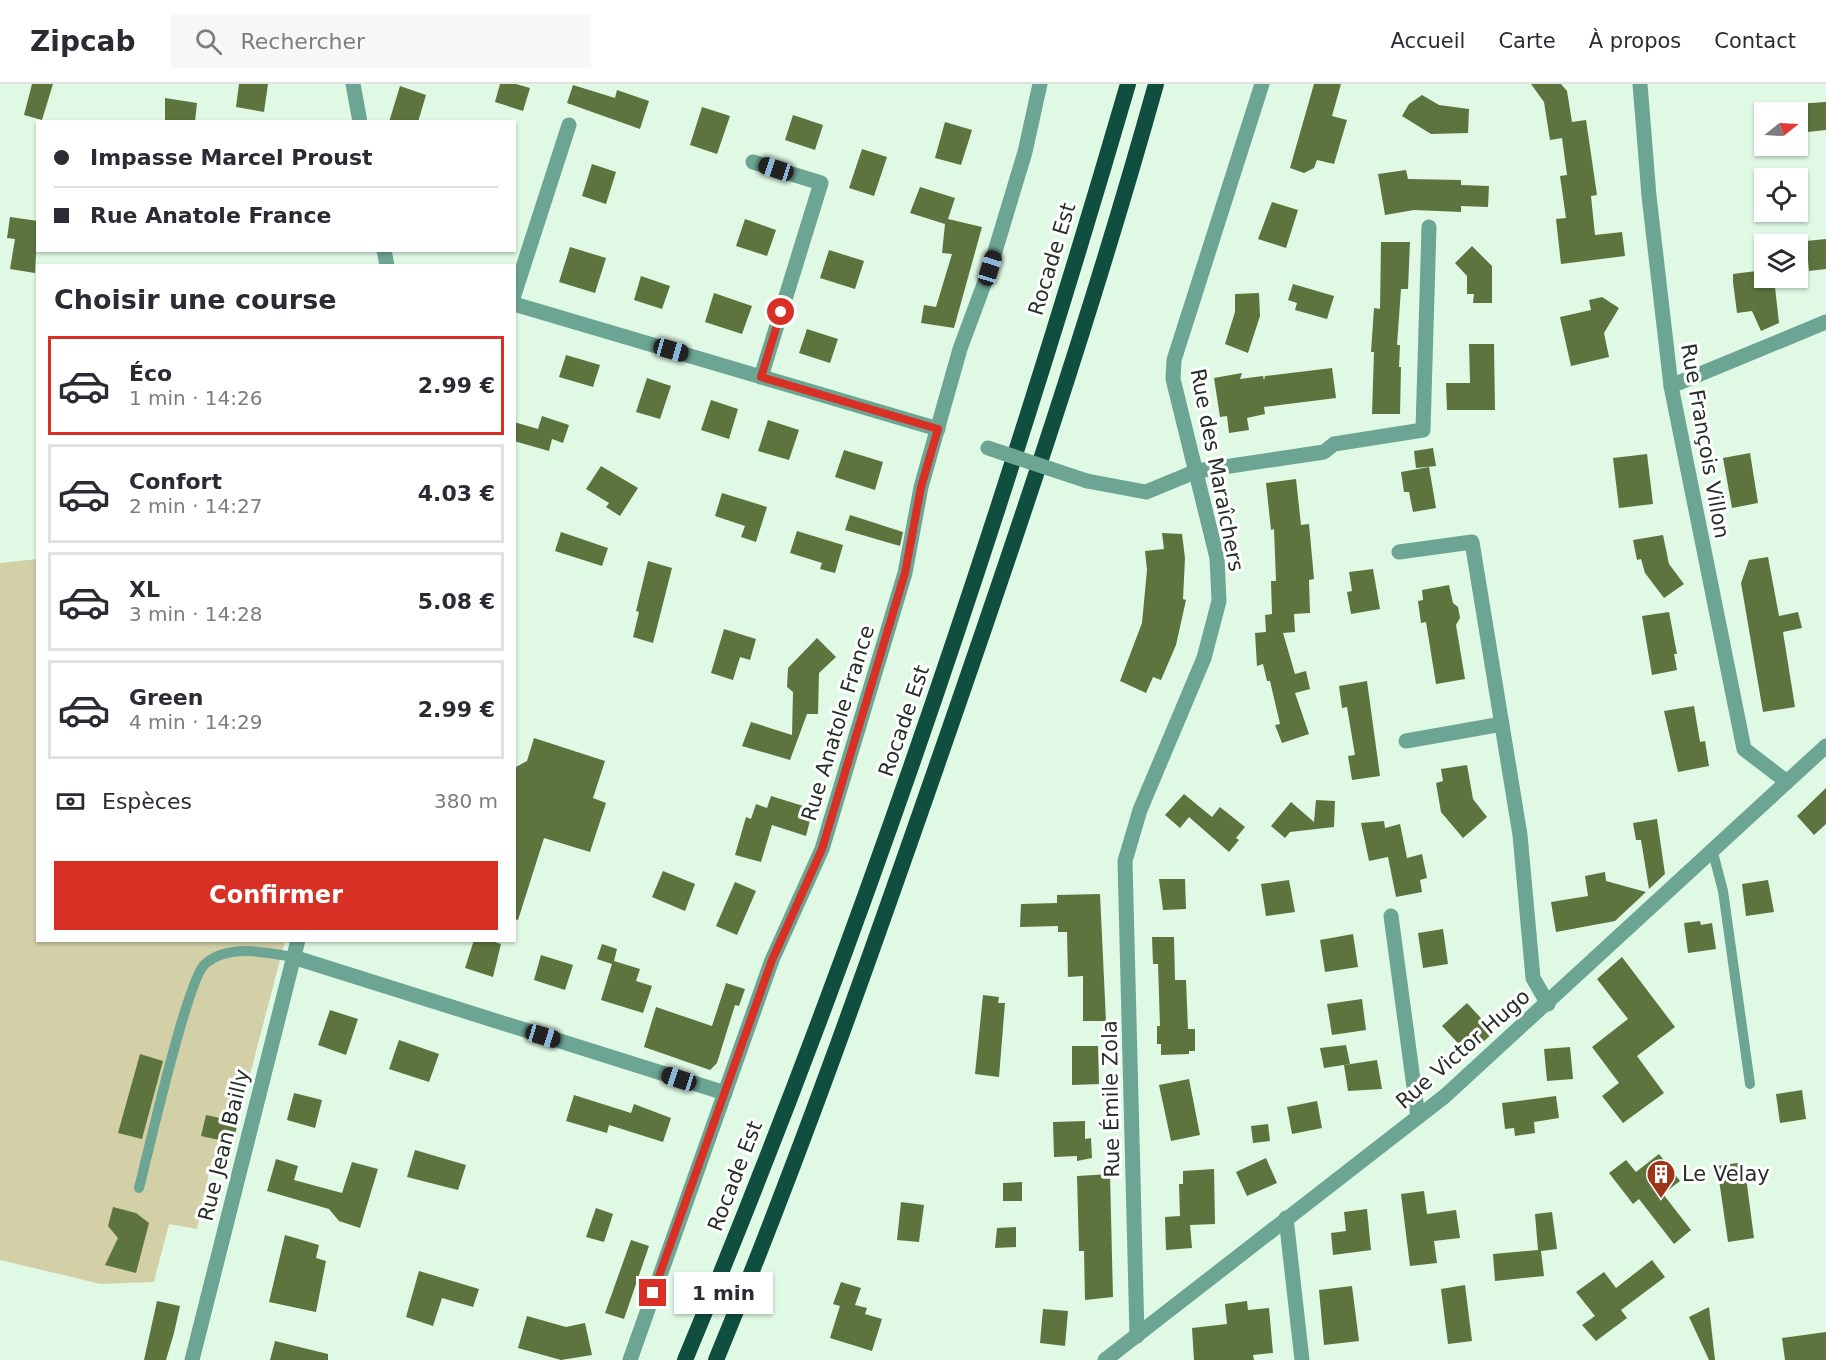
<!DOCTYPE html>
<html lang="fr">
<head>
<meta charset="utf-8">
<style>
	:root { --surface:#fff; --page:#f7f7f7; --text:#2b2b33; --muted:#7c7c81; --line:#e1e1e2; --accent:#d93025 }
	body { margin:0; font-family:"DejaVu Sans",sans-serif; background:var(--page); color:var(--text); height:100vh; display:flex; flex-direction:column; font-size:22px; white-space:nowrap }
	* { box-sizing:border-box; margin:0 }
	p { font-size:20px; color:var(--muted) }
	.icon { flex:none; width:33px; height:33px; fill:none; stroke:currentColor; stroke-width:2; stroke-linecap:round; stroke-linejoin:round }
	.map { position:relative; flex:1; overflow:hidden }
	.sheet { position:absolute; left:36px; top:180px; width:480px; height:678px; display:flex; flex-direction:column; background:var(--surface); border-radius:0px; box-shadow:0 2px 4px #0004 }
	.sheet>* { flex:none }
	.guide { position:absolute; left:36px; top:36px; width:480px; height:132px; border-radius:0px; box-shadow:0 2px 4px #0004; display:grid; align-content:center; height:132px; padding:0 18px; background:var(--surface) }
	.needle { width:39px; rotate:72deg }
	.controls { position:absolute; left:1754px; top:18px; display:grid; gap:12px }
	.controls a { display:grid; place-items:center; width:54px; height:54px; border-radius:0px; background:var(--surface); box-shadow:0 2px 4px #0004; font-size:30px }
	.end { position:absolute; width:27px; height:27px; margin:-14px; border:8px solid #d93025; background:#fff; box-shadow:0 0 0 3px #fff }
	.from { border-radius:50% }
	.bubble { position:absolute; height:42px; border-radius:0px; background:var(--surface); box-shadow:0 2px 4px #0004; font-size:20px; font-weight:600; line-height:42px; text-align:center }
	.car { position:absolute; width:18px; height:36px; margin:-18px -9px; border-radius:8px; box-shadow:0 0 4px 2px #0007; background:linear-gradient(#222 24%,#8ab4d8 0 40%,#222 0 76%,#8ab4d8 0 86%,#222 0) }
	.guide b { display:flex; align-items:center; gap:21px; height:57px; font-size:22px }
	.guide b+b { border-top:2px solid var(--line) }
	.guide i { width:15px; height:15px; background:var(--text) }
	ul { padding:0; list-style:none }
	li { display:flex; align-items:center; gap:18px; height:99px; margin:0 12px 9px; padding:0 6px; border:3px solid var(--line); border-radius:0px }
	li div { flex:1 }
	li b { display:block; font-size:22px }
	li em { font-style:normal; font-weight:600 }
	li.current { border-color:var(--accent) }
	li>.icon { width:54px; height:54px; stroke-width:1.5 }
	h2 { padding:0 18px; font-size:27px; line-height:72px }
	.pay { display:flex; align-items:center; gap:15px; height:66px; padding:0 18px; font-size:22px }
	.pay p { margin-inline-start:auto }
	.primary-button { display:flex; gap:12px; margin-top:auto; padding:12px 18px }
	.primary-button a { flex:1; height:69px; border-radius:0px; background:var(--accent); color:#fff; font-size:24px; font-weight:600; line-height:69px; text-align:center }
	header { display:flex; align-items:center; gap:36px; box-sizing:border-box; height:84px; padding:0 30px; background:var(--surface); border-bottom:2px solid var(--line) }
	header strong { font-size:28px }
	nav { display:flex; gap:33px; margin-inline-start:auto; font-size:21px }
	.search { width:420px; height:54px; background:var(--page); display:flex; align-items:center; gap:15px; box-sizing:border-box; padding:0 21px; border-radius:0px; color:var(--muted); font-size:22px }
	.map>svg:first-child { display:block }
</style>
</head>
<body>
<header>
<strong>Zipcab</strong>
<div class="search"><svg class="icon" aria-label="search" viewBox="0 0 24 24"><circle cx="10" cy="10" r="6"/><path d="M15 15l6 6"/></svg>Rechercher</div>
<nav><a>Accueil</a><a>Carte</a><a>À propos</a><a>Contact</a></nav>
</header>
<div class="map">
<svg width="1826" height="1276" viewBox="0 0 1826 1276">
	<rect width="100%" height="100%" fill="#e0f9e5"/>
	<path fill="#d3d0a8" d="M37,475l1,381 247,1 -58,221 -15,-3 -15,70 -28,-5 -15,58 -53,2 -101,-24v-697z"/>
	<g fill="#5d743e">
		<path d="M32,0h21l-11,36 -18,-5z"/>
		<path d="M239,0h29l-4,28 -28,-5z"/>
		<path d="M500,0h16l14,4 -7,23 -28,-9z"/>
		<path d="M1314,0h27l-9,32 15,4 -13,44 -17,-4 -3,8 -10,5 -14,-5z"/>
		<path d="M1531,0h30l6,7 5,31 14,-2 11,75 -6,1 4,39 27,-3 3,24 -64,8 -5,-45 10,-1 -6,-42 7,-1 -5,-37 -12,2 -6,-38z"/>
		<path d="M573,1l42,13 2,-8 32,11 -9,28 -73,-26z"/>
		<path d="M400,2l26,9 -8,27h-29z"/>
		<path d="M1422,11l17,10 30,4 -1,24 -37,1 -29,-18 7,-12z"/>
		<path d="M165,14l32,5 -2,19h-30z"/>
		<path d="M1826,18v28l-28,3 -3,-29z"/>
		<path d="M702,23l28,9 -13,38 -27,-9z"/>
		<path d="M793,31l30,10 -8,25 -30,-10z"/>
		<path d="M945,38l27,8 -11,35 -26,-7z"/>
		<path d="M862,65l25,8 -13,39 -25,-8z"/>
		<path d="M592,80l24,8 -10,32 -24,-8z"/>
		<path d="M1406,86l2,9 53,1v5l28,1 -1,21 -27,-1v6l-47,-2 -29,5 -7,-41z"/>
		<path d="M920,103l35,11 -7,21 34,8 -28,101 -33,-5 3,-18 12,2 16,-53 -10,-1 3,-29 -35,-11z"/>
		<path d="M1272,118l26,8 -12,38 -28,-9z"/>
		<path d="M10,133l28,4 -3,52 -25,-4 5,-30 -8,-1z"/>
		<path d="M745,135l31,11 -9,26 -31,-10z"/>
		<path d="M1826,155v30l-17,2 -3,-30z"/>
		<path d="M1381,158h29l-2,47h-7l-4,56h3l-1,22h2l-1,47h-28l2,-62h-3l3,-44 6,1z"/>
		<path d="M1472,162l20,20v37h-19l1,-9h-7v-18l-12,-13z"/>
		<path d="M570,163l36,11 -11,35 -36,-11z"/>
		<path d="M829,166l35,11 -9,28 -35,-11z"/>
		<path d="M1764,186v8h10l5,45 -18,8 -9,-20 -15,2 -4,-31v-8z"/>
		<path d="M641,192l29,10 -8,23 -28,-9z"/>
		<path d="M1293,200l41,12 -7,23 -32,-9 2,-7 -9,-3z"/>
		<path d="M714,209l38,13 -10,28 -37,-12z"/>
		<path d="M1259,209l1,23 -12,37 -23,-9 10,-32v-18z"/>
		<path d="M1602,213l17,11 -15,25 5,24 -38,9 -11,-49 31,-7 -2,-10z"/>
		<path d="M807,245l31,10 -8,24 -31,-10z"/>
		<path d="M1469,260h25l1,66h-48l-1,-27h24z"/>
		<path d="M566,271l34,10 -7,22 -34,-10z"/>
		<path d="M1332,284l4,30 -72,9 1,7 -18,4 2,12 -20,3 -2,-17 -7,1 -6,-39 28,-5 -2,6 23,-3 1,4 1,-4z"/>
		<path d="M647,294l24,8 -11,33 -24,-7z"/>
		<path d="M711,316l27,9 -9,30 -28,-9z"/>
		<path d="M542,332l27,9 -6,18 -11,-4 -3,12 -35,-10v-19l24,7z"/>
		<path d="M768,336l31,10 -10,30 -31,-9z"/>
		<path d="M1433,364l3,18 -20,2 -2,-17z"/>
		<path d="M844,366l39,12 -8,28 -40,-13z"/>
		<path d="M1750,369l8,50 -26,5 -9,-50z"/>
		<path d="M1647,370l6,50 -34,4 -6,-50z"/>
		<path d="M601,382l37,22 -18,28 -14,-9 3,-4 -23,-14z"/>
		<path d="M1429,383l7,41 -23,4 -4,-20h-5l-3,-20z"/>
		<path d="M1296,395l5,46 8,-1 5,55 -5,1 1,33 -16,1 1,18 -12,1 12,41 11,-3 4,18 -15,4 14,41 -27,9 -7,-18 5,-1 -10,-43h-3l-4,-17 -6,2 -2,-33 11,-1 -1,-17 7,-1 -1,-33h5l-2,-52 -3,1 -5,-47z"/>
		<path d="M722,409l45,14 -11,35 -15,-5 4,-11 -30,-10z"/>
		<path d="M850,431l53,17 -3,14 -55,-16z"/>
		<path d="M797,447l46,14 -8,28 -15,-4 2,-6 -32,-10z"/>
		<path d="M561,448l47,16 -6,18 -47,-15z"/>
		<path d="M1162,449l20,1 3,24 -2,41 3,1 -10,45 -15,35 -8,-3 -7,16 -26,-12 22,-58 5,-53 -2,-19 19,-2z"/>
		<path d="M1663,451l6,29 15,20 -20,14 -19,-25 -4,-14 -4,1 -4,-20z"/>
		<path d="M1768,473l11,59 19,-4 4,16 -19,4 12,75 -32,5 -22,-129 8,-23z"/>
		<path d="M648,477l24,7 -19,75 -20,-6 6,-25 -3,-1z"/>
		<path d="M1373,485l7,40 -29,5 -4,-22 5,-1 -3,-19z"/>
		<path d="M1449,501l4,18 5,4 2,11 -4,7 9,54 -29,5 -10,-62 -5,1 -3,-22 5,-1 -1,-10z"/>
		<path d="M1669,528l8,42h-3l3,16 -25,5 -10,-59z"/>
		<path d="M724,545l32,10 -6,21 -10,-3 -7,23 -22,-7z"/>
		<path d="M817,554l19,19 -17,16 -1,41h-11l-17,46 -48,-14 9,-24 41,13 1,-43 -6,-5 1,-19z"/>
		<path d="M1367,597l13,95 -28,4 -4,-24 7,-1 -8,-48 -5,1 -3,-22z"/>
		<path d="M1694,622l6,36 5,-1 4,25 -31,6 -14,-61z"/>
		<path d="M534,654l71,23 -12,37 13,5 -16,49 -46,-14 -26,82 -4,-1v-151l13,-7z"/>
		<path d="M1467,681l6,34 14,18 -24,21 -22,-26 -5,-29 7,-2 -2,-12z"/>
		<path d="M1826,704v36l-12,11 -17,-19z"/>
		<path d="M1184,710l28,23 8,-10 25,20 -9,11 3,2 -10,12 -40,-35 -9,11 -15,-13z"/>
		<path d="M771,712l42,13 -7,27 -34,-11 -11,37 -26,-7 11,-38 5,2 5,-15 11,4z"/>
		<path d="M1316,716l19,1 -1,26 -44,5 -5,6 -14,-12 20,-24 23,20z"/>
		<path d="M1657,735l8,55 -16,15 -8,-49h-5l-3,-17z"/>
		<path d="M1384,737l1,7 15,-4 7,34 15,-4 5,24 -7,2 2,12 -26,5 -8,-40 -19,4 -8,-38z"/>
		<path d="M663,787l32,13 -10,27 -33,-14z"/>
		<path d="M1605,788l1,9 40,11 -31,29 -59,11 -5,-30 37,-6 -3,-20z"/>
		<path d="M1159,795h26l1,30 -23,1z"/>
		<path d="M1289,796l6,32 -29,4 -5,-32z"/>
		<path d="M1768,796l6,32 -28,4 -4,-32z"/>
		<path d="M735,798l21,9 -19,44 -21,-9z"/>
		<path d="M1100,810l6,127h-23v-45l-15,1 -1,-45h-9v-6l-38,1 1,-23 36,-1v-8z"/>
		<path d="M1700,837l1,4 11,-2 4,26 -28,4 -4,-30z"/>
		<path d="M1443,845l5,35 -25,4 -5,-35z"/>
		<path d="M1353,850l5,33 -33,5 -5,-32z"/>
		<path d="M1152,853h22l1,43h11l2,49h7v22h-6v3l-28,1v-11h-4v-18h3l-2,-62h-5z"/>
		<path d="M474,856h15l12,4 -8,33 -28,-9z"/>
		<path d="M602,860l15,5 -3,12 26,8 -4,12 16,5 -9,27 -42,-13 11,-36 -15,-5z"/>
		<path d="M541,871l32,10 -8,25 -31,-10z"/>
		<path d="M1622,873l53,70 -38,29 27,37 -41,30 -21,-27 17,-13 -27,-36 36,-28 -31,-40z"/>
		<path d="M726,899l19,6 -6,17 -4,-1 -18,58 -7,7 -66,-23 12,-40 56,19z"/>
		<path d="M983,911l16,2 -1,6h7l-6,74 -24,-3z"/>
		<path d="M1362,915l4,31 -34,5 -5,-31z"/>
		<path d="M1467,919l27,29 -25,23 -27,-29z"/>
		<path d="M330,926l28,9 -12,36 -28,-10z"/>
		<path d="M399,956l40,14 -10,28 -40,-13z"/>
		<path d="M1346,961l4,19 -26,4 -4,-20z"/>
		<path d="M1072,962h26l1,38 -27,1z"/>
		<path d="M1570,963l3,32 -26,2 -3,-32z"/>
		<path d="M140,970l23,7 -21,78 -24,-6z"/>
		<path d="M1377,976l5,29 -34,2 -4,-26z"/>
		<path d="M1189,995l11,56 -29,6 -12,-56z"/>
		<path d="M1802,1006l4,29 -26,4 -4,-29z"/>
		<path d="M294,1009l28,7 -7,28 -28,-8z"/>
		<path d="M574,1011l57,18 3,-9 37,14 -8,24 -54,-17 -2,8 -41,-12z"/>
		<path d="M1556,1012l3,22 -25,4 1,11 -20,3 -1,-8 -9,1 -3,-26z"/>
		<path d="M1317,1017l5,27 -30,6 -5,-27z"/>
		<path d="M206,1031l32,7 -5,21 -32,-7z"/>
		<path d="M1085,1037v18l6,-1 1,20 -15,3v-5l-23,1 -1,-35z"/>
		<path d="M1268,1040l2,17 -17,2 -2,-17z"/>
		<path d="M415,1066l51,15 -8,25 -51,-13z"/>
		<path d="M1659,1070l21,27 -17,13 28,36 -17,14 -35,-45 -6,5 -24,-31 17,-13 10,12z"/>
		<path d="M1266,1074l11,25 -30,13 -11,-24z"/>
		<path d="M276,1075l22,7 -4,14 48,13 10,-31 26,7 -18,59 -21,-7 -10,-12 -62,-18z"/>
		<path d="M1744,1078l10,76 -26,4 -11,-76z"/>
		<path d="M1214,1085l1,55 -25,1 2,23 -26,2 -1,-33 15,-1 -1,-32h4v-13z"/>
		<path d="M1110,1090l3,123 -28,3 -1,-49h-5l-2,-75z"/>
		<path d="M1022,1098v19h-19v-18z"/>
		<path d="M1424,1107l3,23 29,-4 4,28 -26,3 3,22 -27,3 -9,-72z"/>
		<path d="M901,1118l23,3 -5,37 -22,-2z"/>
		<path d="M113,1123l23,6 13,10 -13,50 -31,-8 13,-27 -10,-12z"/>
		<path d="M596,1124l17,6 -9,28 -18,-5z"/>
		<path d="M1367,1125l4,41 -38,5 -2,-22 15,-2 -2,-19z"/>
		<path d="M1552,1128l5,37 -16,2 3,25 -49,5 -2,-27 45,-4 -3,-36z"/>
		<path d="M1016,1143v20l-21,1 2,-20z"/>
		<path d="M285,1151l34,10 -3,13 10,3 -10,51 -47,-10z"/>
		<path d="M631,1156l18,6 -25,73 -19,-6z"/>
		<path d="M1652,1176l13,17 -44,33 6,8 -31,23 -14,-16 13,-9 -19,-24 28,-20 12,16z"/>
		<path d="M419,1187l60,18 -6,18 -31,-9 -9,28 -27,-9z"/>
		<path d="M841,1198l20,6 -6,17 12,3 -2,6 17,5 -10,32 -42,-13 10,-32 -7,-2z"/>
		<path d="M1465,1201l7,56 -24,3 -7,-55z"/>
		<path d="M1352,1202l7,55 -35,4 -5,-55z"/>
		<path d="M157,1217l23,5 -6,27 -8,27h-22z"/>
		<path d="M1247,1217l1,9 21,-2 4,45 -20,2 1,5h-60l-2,-32 35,-4 -2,-20z"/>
		<path d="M1709,1223l6,53h-6l-20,-43z"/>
		<path d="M1043,1225l25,2 -3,35 -25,-3z"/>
		<path d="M527,1232l39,11 19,-4 7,32 -31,5 -43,-12z"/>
		<path d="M1826,1248v28h-41l-3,-22z"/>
		<path d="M275,1257l53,13v6h-58z"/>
	</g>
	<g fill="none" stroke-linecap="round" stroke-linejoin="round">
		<g stroke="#6ca594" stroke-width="10">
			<path d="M1712,765l11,42 27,193"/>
			<path d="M139,1104c9,-34 48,-209 66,-224 23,-20 61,-12 88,-7"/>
		</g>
		<path stroke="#6ca594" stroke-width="15" d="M1087,397l59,11 51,-21"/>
		<g stroke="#6ca594" stroke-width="15">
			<path d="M353,0l7,38"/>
			<path d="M1640,0l9,112 22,190 73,363 43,33"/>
			<path d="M753,78l68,21 -60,194"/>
			<path d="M384,166l3,16"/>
			<path d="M514,211l55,-170"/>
			<path d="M514,220l424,125"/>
			<path d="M1671,302l155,-64"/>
			<path d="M1197,387l127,-19 10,-8 89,-14 6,-203"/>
			<path d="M1399,468l73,-10 48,293 13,143 15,26"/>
			<path d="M1406,657l96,-17"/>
			<path d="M1391,832l27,201"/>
			<path d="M293,873l432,136"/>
			<path d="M1286,1134l16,142"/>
			<path d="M1137,1252l-12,-475 15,-51 64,-152 15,-57 -2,-43 -44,-179 1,-19 88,-276"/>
			<path d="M192,1276l106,-420"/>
			<path d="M630,1276l142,-400 50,-111 83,-276 16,-86 39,-138 30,-81 35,-116 15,-68"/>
			<path d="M1105,1276l340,-264 381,-350"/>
		</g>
		<g stroke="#104e40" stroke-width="16">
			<path d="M685,1276c174,-416 317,-843 443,-1276"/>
			<path d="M716,1276c81,-196 152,-397 222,-598 78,-224 154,-449 218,-678"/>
		</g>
		<path stroke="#6ca594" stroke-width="15" d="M988,364l99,33"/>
	</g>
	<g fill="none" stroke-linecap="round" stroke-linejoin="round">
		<path stroke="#d93025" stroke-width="8" d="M653,1209l119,-333 50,-111 83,-276 16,-86 17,-58 -177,-52 20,-65"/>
	</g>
	<defs>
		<g id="building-pin" transform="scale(1.5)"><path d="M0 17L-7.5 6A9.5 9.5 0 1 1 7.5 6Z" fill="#9d351b" stroke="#fff"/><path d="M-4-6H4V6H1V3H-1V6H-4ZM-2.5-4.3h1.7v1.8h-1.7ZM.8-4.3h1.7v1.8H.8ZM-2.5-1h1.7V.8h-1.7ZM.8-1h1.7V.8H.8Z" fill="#fff"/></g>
	</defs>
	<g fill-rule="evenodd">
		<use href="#building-pin" x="1661" y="1090"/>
	</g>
	<g text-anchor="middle" stroke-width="6" stroke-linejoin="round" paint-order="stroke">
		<g font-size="21" fill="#262f27" stroke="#fff">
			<text transform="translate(1052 175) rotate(-73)" y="7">Rocade Est</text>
			<text transform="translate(1705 357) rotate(80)" y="7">Rue François Villon</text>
			<text transform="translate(1217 386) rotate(79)" y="7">Rue des Maraîchers</text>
			<text transform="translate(904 637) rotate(-71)" y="7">Rocade Est</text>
			<text transform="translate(838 639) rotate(-73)" y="7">Rue Anatole France</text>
			<text transform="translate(1463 965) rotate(-41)" y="7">Rue Victor Hugo</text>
			<text transform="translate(1111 1015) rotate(-91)" y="7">Rue Émile Zola</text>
			<text transform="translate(224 1061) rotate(-76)" y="7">Rue Jean Bailly</text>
			<text transform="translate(735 1092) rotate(-69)" y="7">Rocade Est</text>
		</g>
		<g font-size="21" fill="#262f27" stroke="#fff" text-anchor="start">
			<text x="1682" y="1097">Le Velay</text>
		</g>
	</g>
</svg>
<div class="controls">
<a><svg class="needle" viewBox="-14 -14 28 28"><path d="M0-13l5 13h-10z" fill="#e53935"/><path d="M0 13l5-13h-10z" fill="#7c7c81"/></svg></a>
<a><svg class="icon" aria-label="locate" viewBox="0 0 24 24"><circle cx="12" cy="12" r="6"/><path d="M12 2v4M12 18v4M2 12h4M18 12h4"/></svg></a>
<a><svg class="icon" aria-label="layers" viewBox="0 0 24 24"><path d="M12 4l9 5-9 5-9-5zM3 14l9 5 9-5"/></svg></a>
</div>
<i class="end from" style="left:781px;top:228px"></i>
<i class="end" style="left:653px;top:1209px"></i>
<div class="bubble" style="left:674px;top:1188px;width:99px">1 min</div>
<i class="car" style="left:776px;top:85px;rotate:288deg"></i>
<i class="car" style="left:990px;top:184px;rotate:17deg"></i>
<i class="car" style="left:671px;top:266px;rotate:106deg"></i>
<i class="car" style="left:543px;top:952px;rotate:107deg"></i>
<i class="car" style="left:679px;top:995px;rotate:288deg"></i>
<div class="guide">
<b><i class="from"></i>Impasse Marcel Proust</b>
<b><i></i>Rue Anatole France</b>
</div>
<section class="sheet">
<h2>Choisir une course</h2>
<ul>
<li class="current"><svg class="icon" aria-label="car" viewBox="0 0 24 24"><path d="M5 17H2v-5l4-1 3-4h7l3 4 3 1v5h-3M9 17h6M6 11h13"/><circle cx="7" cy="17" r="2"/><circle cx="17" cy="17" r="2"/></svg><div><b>Éco</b><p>1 min · 14:26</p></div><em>2.99 €</em></li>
<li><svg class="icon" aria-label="car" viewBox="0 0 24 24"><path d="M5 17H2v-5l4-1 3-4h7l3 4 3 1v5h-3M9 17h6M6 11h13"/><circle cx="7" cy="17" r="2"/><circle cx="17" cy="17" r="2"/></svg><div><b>Confort</b><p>2 min · 14:27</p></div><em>4.03 €</em></li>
<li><svg class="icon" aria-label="car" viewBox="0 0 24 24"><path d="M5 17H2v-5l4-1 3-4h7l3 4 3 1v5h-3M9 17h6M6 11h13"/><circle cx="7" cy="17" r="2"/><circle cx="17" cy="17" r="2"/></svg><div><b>XL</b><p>3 min · 14:28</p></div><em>5.08 €</em></li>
<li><svg class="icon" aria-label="car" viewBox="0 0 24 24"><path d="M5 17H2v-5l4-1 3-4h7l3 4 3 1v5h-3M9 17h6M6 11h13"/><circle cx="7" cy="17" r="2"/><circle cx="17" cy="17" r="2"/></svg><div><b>Green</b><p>4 min · 14:29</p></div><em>2.99 €</em></li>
</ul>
<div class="pay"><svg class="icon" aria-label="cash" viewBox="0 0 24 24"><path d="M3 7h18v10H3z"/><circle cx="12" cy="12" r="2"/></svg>Espèces<p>380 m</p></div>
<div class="primary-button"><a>Confirmer</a></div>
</section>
</div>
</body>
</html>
